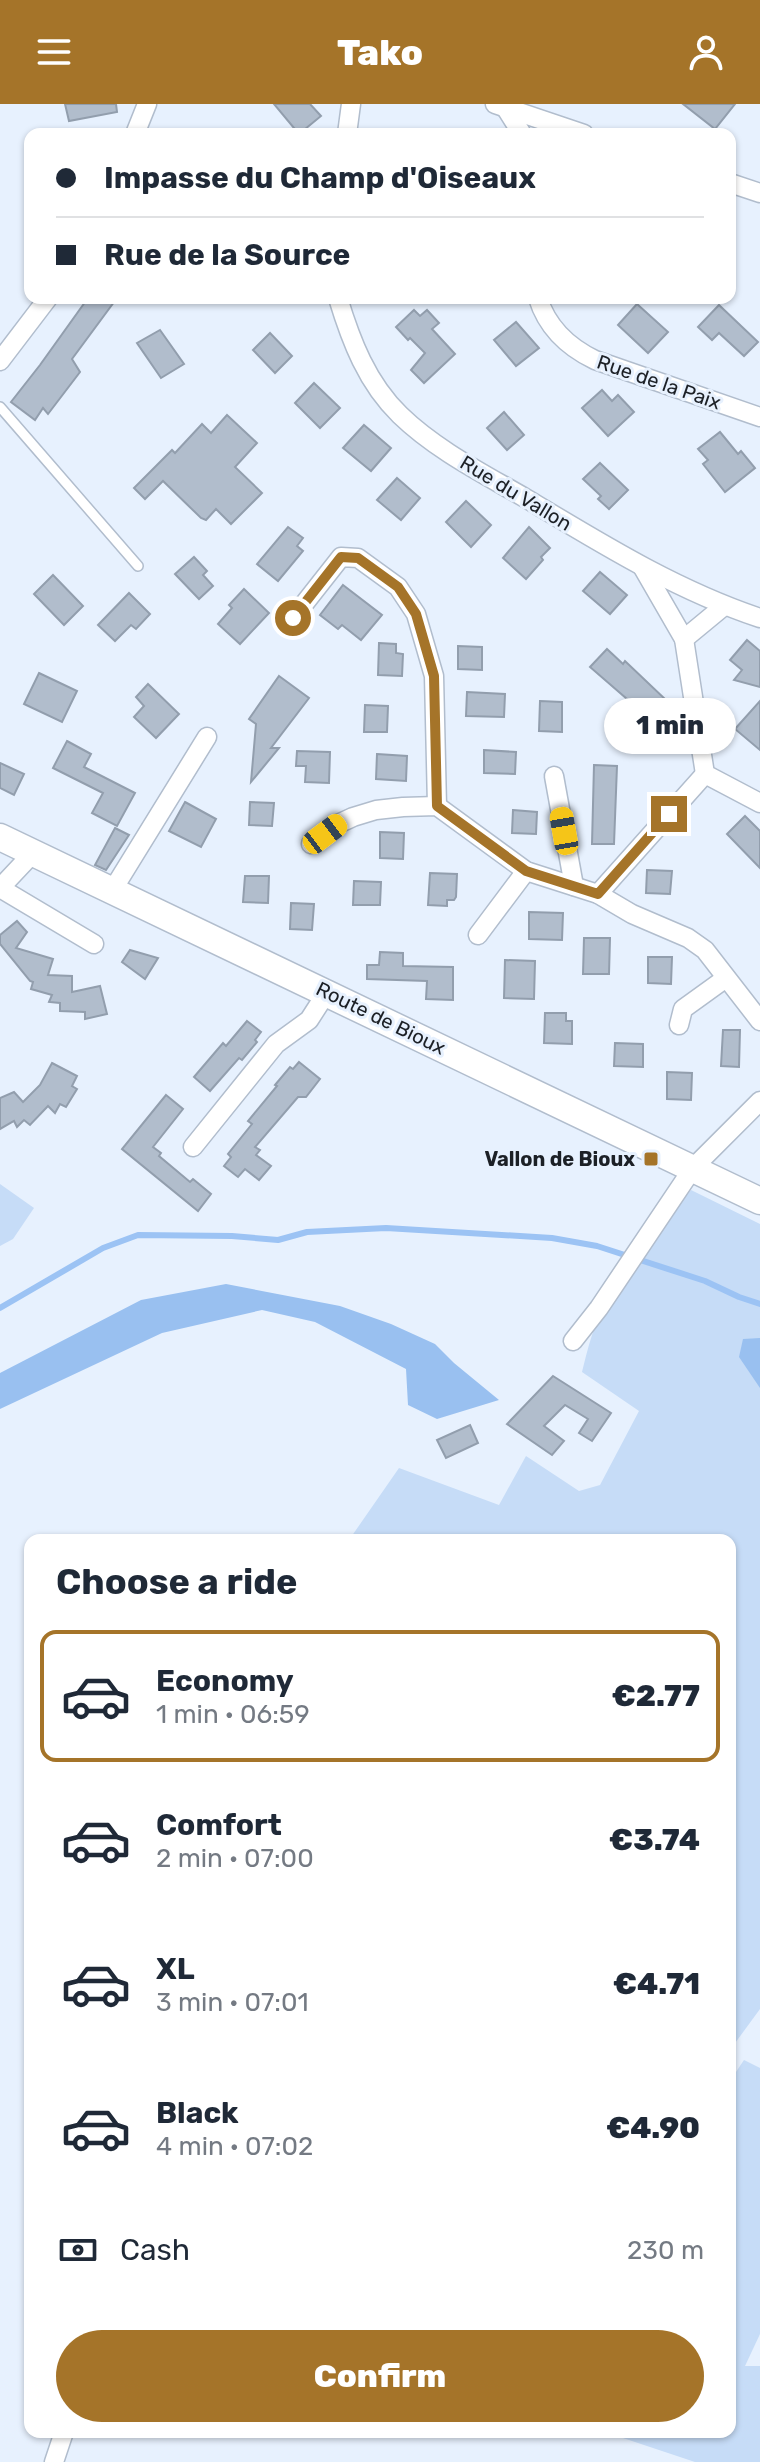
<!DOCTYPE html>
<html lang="en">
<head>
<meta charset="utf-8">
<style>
	:root { --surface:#fff; --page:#f2f2f3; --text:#1f2937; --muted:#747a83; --line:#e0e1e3; --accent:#a57429 }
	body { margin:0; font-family:Rubik,sans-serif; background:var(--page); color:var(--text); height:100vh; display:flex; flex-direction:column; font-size:30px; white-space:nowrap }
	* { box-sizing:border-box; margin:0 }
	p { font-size:26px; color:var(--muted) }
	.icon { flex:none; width:44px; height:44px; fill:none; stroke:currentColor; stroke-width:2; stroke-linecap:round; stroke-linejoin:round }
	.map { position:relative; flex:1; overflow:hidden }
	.sheet { position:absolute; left:24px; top:1430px; width:712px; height:904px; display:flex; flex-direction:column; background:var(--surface); border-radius:16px; box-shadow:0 2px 6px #0004 }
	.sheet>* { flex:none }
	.hud { position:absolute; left:24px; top:24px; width:712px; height:176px; border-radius:16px; box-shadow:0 2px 6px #0004; display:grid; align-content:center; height:176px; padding:0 32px; background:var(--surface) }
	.end { position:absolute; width:36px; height:36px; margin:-18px; border:10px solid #a57429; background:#fff; box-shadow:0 0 0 4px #fff }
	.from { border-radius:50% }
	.bubble { position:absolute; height:56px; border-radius:28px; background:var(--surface); box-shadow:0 2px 6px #0004; font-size:26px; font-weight:800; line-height:56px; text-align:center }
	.car { position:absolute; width:24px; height:48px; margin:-24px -12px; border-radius:10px; box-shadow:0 0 6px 2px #0007; background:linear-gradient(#f5c518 24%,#345 0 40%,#f5c518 0 76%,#345 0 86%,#f5c518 0) }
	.hud b { display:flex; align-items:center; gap:28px; height:76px; font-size:30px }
	.hud b+b { border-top:2px solid var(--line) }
	.hud i { width:20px; height:20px; background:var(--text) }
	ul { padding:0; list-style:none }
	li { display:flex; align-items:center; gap:24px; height:132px; margin:0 16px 12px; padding:0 16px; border:4px solid transparent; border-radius:16px }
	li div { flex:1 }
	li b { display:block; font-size:30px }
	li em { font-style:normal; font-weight:800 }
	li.selected { border-color:var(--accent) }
	li>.icon { width:72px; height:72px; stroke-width:1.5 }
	h2 { padding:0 32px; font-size:36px; line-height:96px }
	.pay { display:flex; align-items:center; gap:20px; height:88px; padding:0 32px; font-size:30px }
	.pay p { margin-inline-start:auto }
	.primary-button { display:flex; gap:16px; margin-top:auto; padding:16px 32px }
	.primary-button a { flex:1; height:92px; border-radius:48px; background:var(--accent); color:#fff; font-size:32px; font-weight:800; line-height:92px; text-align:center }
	header { display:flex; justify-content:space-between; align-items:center; height:104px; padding:0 32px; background:var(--accent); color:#fff; font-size:36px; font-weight:800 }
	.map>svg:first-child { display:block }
</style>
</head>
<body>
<header><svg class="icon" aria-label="menu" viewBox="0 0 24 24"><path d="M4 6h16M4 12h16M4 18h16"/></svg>Tako<svg class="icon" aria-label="person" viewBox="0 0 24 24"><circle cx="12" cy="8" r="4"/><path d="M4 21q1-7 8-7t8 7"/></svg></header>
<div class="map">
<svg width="760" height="2358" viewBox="0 0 760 2358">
	<rect width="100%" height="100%" fill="#e7f1fe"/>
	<g fill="#c6dcf7">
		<path d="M0,1080l34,24 -21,31 -13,7z"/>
		<path d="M691,1086l69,34v785l-30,41v-510h-381l50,-72 100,37 27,-49 53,35 21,-6 39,-74 -57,-39c3,-12 6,-25 10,-37 18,-48 67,-105 99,-145z"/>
		<path d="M744,1956l16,8v266l-15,32h15v96h-65l-90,-30h125v-351z"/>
	</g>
	<g fill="#99c0f0">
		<path d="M226,1180l114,22 51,18 44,20 19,19 45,37 -62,19 -29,-14 -2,-36 -91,-47 -53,-12 -100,23 -162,76v-36l141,-73z"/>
		<path d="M760,1234v50l-21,-31 4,-18z"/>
	</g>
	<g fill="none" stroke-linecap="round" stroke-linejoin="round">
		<path stroke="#9cc3f4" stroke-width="6" d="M0,1204l103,-60 35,-13 94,1 46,4 29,-8 79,-4 166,10 45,8 108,35 34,16 21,7"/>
	</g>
	<g fill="#b1bdcc" stroke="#929ead" stroke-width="2">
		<path d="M65,0h51l1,8 -48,9z"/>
		<path d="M274,0h36l11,12 -22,18z"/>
		<path d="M683,0h52l-20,25z"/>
		<path d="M88,194h29l-45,61 8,13 -32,42 -5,-6 -8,12 -24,-18 29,-37z"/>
		<path d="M637,200l31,28 -20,21 -30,-28z"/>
		<path d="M719,201l39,37 -14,14 -25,-23 -7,7 -14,-13z"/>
		<path d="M414,206l6,6 7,-6 12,13 -7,6 23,25 -31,29 -13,-13 14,-17 -15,-15 -2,2 -12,-13z"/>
		<path d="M516,218l23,26 -23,18 -22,-26z"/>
		<path d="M160,226l24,34 -23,14 -24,-35z"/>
		<path d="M270,229l22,23 -17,17 -22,-23z"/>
		<path d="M314,279l26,25 -20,20 -25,-25z"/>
		<path d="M602,286l10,11 6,-6 16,17 -26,24 -26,-28z"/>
		<path d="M504,308l20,23 -17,15 -20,-22z"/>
		<path d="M227,311l30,28 -22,24 27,26 -31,31 -15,-15 -10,11 -5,-2 -38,-37 -18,18 -11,-11 38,-38 3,3 27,-29 9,9z"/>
		<path d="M364,321l27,23 -20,23 -28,-23z"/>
		<path d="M720,328l18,22 3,-3 14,17 -30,24 -22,-28 5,-4 -10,-11z"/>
		<path d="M600,359l28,27 -19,19 -11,-10 3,-3 -18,-17z"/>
		<path d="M397,374l23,20 -19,22 -24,-20z"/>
		<path d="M466,397l25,24 -20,22 -25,-25z"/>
		<path d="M288,423l15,11 -6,8 6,5 -25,30 -21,-17z"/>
		<path d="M529,423l21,21 -9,9 2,3 -17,19 -23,-21z"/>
		<path d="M194,453l13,14 -4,4 10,11 -14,13 -24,-25z"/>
		<path d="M600,468l27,23 -17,19 -27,-23z"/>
		<path d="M53,471l30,31 -19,19 -30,-31z"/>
		<path d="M343,481l39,30 -21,25 -19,-15 -4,4 -18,-14z"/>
		<path d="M244,485l25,24 -29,31 -22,-20 14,-16 -3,-3z"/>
		<path d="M129,489l21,21 -14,15 -5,-4 -16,16 -17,-16z"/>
		<path d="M747,536l13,11v36l-26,-7 8,-10 -12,-10z"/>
		<path d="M379,539l17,1v9l7,1 -1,22 -24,-1z"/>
		<path d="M458,542l24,1v23l-24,-1z"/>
		<path d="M607,545l16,15 2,-3 40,38 -16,19 -59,-51z"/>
		<path d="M39,569l38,18 -15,31 -38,-18z"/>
		<path d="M279,572l30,22 -38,50h8l-28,34 5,-58 -7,-5z"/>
		<path d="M148,580l31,30 -23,24 -22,-21 10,-11 -8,-9z"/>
		<path d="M467,588l38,2 -1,23 -38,-1z"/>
		<path d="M540,597l22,1v30l-23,-1z"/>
		<path d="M760,597v49l-25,-21z"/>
		<path d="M365,601l23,1 -1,26h-23z"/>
		<path d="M67,637l24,13 -7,13 51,26 -18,33 -25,-13 11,-20 -50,-25z"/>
		<path d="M484,646l32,2 -1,22 -31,-1z"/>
		<path d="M297,647l33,1 -1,31 -24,-1 1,-16h-10z"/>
		<path d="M377,650l30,2 -1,25 -30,-2z"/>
		<path d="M0,659l24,11 -10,21 -14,-7z"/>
		<path d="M594,661l23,1 -3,78h-22z"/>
		<path d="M185,698l31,17 -15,28 -32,-16z"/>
		<path d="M250,698l24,1 -2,23 -23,-1z"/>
		<path d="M513,706l24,2 -1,22 -24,-1z"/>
		<path d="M745,712l15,15v37l-33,-34z"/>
		<path d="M115,724l14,7 -23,35 -11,-5z"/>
		<path d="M380,728l24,1 -1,26 -23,-1z"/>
		<path d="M647,766l25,1 -2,23 -24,-1z"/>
		<path d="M430,769l27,1 -1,23 -2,3h-7v6l-19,-1z"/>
		<path d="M245,772h24l-1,27 -25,-1z"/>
		<path d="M354,777l27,1 -1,23h-27z"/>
		<path d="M291,799l23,1 -2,26 -22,-1z"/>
		<path d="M529,808l34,1 -1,27 -33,-1z"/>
		<path d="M17,817l10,11 -11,16 37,11 -5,16 24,1v16l28,-6 7,28 -22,5v-7l-25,-1v-8l-11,-1 3,-7 -21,-6 2,-7 -3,-1 -30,-37v-9z"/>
		<path d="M584,834h26l-1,36h-26z"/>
		<path d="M130,846l28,8 -13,21 -23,-17z"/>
		<path d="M380,848l23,1v13l50,1v33l-27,-1 1,-18 -60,-2v-14h12z"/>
		<path d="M648,853h24l-1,27 -23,-1z"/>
		<path d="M505,856l30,1 -1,38 -30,-1z"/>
		<path d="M545,909h21v8h6v23l-28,-1z"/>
		<path d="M247,917l14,11 -6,8 2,2 -15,18 -3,-2 -29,33 -16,-14 29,-34 3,3z"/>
		<path d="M723,926h17l-1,37 -18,-1z"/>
		<path d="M615,939l28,1v23l-29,-1z"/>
		<path d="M299,958l21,17 -14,18h-8l-43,50 5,3 -4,5 15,11 -12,14 -14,-11 -7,8 -14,-11 7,-9 -3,-3 24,-30 -4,-3 29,-35 -2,-1 15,-18 3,2z"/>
		<path d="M52,959l25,13 -5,10 5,3 -11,18 -6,-3 -5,9 -7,-7 -18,19 -6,-5 -7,7 -3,-6 -14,8v-31l14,-6 9,10 17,-17z"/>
		<path d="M667,968l25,1 -1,27 -24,-1z"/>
		<path d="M166,991l17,14 -30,38 8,6 -2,3 31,26 3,-3 18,15 -13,17 -76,-62z"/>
		<path d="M553,1272l58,37 -19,28 -13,-8 9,-14 -23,-14 -21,21 20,15 -12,14 -45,-31z"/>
		<path d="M470,1321l8,18 -32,15 -9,-18z"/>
	</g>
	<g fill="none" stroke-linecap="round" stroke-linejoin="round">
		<g stroke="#b1bdcd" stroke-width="12">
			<path id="lane" d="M0,303l138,159"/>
		</g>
		<g stroke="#b1bdcd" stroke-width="21">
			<g id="street">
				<path d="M495,0l89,30"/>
				<path d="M505,3l17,27"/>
				<path d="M135,30l12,-30"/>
				<path d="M347,30l4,-30"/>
				<path d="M730,79l30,10"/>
				<path d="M338,194c13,43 29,85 62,117 36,35 84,59 127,84 75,45 149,91 233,119"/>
				<path d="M538,194c9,29 30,49 57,62l165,57"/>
				<path d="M0,257l48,-63"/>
				<path d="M643,464l41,71 21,135 55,29"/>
				<path d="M293,514l48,-61 17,1 40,29 18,27 18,62 3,130"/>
				<path d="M684,535l40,-33"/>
				<path d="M554,672l20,110"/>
				<path d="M311,740l27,-20 15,-7 23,-7 27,-3 34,-1 89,65 72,23 34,20 56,24 17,12 55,71"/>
				<path d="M0,784l94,56"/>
				<path d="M0,784l33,-35"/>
				<path d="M112,787l95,-154"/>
				<path d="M598,790l107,-120"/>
				<path d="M478,831l48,-64"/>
				<path d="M679,921l4,-16 43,-31"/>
				<path d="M193,1043l83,-103 33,-24 18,-28"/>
				<path d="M573,1237l26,-33 94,-140 67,-67"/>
				<path d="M54,2358l10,-30"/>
			</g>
		</g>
		<g stroke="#b1bdcd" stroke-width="29">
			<path id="secondary" d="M0,733l760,364"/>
		</g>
		<use href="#lane" stroke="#fff" stroke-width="9"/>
		<use href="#street" stroke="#fff" stroke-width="18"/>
		<use href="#secondary" stroke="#fff" stroke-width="26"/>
	</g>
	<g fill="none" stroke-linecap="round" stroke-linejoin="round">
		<path stroke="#a57429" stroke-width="10" d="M293,514l48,-61 17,1 40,29 18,27 18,62 3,130 89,65 72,23 71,-80"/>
	</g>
	<rect fill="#a57429" stroke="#e7f1fe" stroke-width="3" x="643" y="1047" width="16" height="16" rx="4"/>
	<g text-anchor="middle" stroke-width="6" stroke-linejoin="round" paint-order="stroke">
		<g font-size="20" fill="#1c2026" stroke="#e7f1fe">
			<text transform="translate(659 278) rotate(19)" y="7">Rue de la Paix</text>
			<text transform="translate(516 389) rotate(31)" y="7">Rue du Vallon</text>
			<text transform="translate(381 914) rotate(26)" y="7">Route de Bioux</text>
		</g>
		<g font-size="20" font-weight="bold" fill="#1c2026" stroke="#e7f1fe" text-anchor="end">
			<text x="635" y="1062">Vallon de Bioux</text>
		</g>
	</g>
</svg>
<i class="end from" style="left:293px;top:514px"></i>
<i class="end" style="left:669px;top:710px"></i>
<div class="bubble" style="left:604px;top:594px;width:132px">1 min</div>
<i class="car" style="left:564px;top:727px;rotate:350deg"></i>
<i class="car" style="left:325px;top:730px;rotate:53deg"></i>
<div class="hud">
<b><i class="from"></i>Impasse du Champ d'Oiseaux</b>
<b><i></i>Rue de la Source</b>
</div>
<section class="sheet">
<h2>Choose a ride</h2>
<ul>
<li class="selected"><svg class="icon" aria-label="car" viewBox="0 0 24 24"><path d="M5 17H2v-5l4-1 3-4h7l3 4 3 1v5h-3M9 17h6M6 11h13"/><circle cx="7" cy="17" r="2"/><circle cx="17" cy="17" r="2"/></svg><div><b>Economy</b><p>1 min · 06:59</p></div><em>€2.77</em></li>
<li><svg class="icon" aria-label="car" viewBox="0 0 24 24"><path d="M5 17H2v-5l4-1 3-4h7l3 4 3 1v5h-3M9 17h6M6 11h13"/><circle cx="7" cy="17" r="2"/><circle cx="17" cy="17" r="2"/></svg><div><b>Comfort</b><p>2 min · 07:00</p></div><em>€3.74</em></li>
<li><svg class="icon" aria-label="car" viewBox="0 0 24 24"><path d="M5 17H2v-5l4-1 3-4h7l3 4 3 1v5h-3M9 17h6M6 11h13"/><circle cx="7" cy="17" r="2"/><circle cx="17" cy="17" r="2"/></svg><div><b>XL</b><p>3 min · 07:01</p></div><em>€4.71</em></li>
<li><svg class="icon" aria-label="car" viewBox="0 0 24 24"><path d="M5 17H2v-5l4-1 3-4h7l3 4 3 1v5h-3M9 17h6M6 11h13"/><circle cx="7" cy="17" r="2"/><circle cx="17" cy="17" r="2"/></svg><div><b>Black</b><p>4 min · 07:02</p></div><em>€4.90</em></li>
</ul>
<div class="pay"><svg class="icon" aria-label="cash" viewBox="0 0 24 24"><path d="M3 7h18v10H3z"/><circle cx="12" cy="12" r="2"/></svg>Cash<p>230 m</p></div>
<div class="primary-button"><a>Confirm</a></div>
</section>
</div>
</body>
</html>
